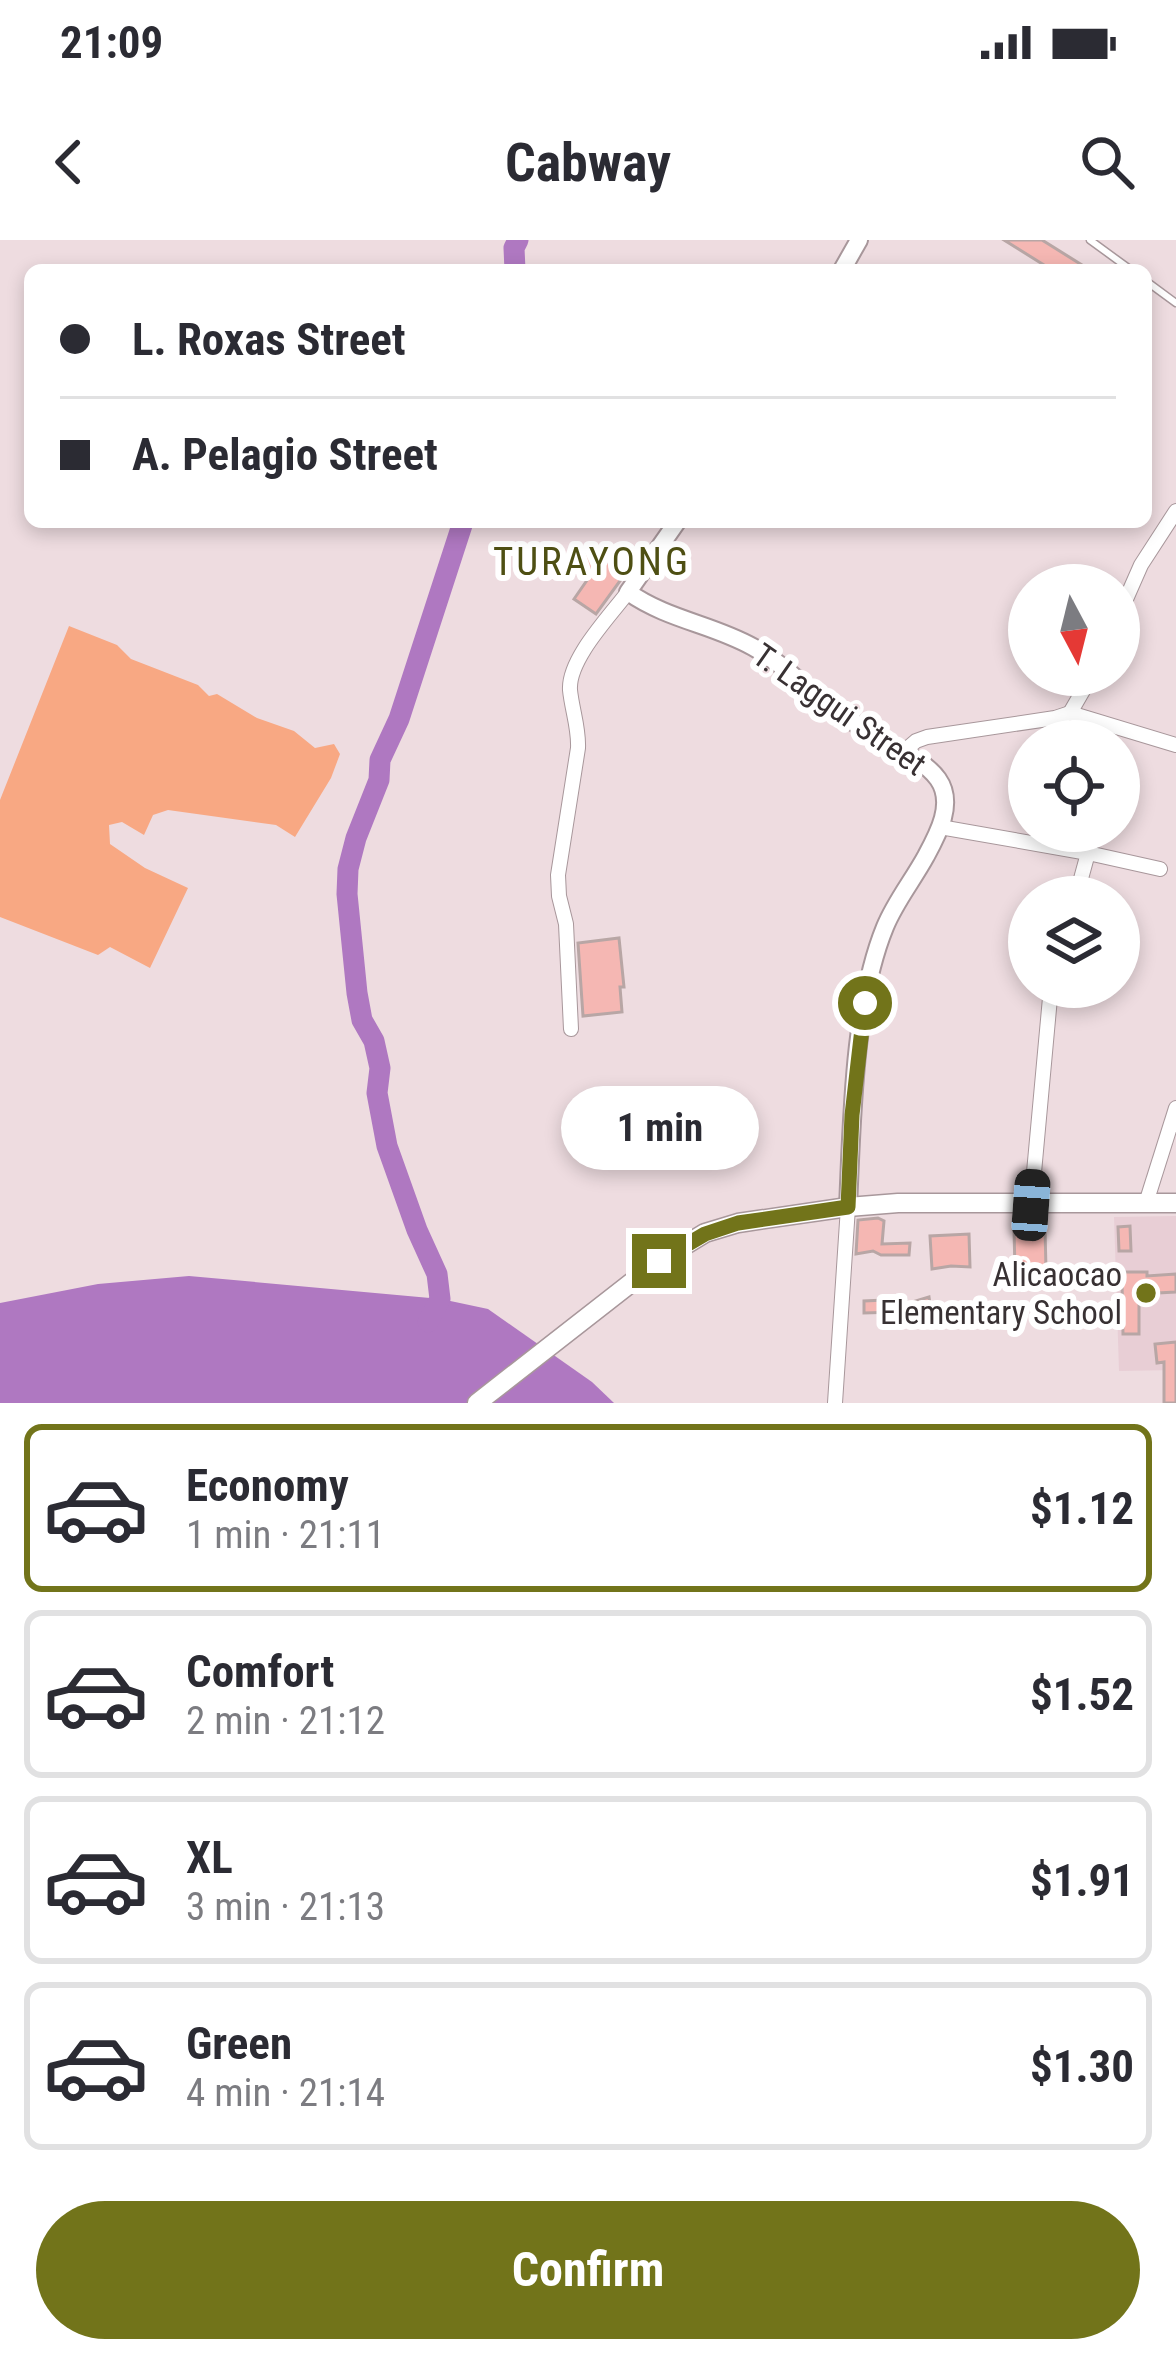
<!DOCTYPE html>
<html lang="en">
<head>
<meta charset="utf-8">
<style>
	:root { --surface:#fff; --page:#f7f7f7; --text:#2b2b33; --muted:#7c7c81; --line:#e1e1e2; --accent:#72741a }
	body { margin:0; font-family:"Roboto Condensed",sans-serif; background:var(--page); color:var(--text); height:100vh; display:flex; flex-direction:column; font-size:45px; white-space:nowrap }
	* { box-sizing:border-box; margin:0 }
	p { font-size:39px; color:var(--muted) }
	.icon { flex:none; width:66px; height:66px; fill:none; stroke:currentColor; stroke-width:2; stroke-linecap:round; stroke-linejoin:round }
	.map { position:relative; height:1163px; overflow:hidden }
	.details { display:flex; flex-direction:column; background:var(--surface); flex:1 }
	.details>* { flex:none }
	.banner { position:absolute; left:24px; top:24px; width:1128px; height:264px; border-radius:18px; box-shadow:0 6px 18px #0003; display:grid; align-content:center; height:264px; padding:0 36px; background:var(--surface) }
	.needle { width:78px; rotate:173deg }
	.tools { position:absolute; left:1008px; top:324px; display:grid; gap:24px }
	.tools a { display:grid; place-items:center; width:132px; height:132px; border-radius:50%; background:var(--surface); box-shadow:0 6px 18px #0003; font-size:60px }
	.end { position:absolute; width:54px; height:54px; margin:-27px; border:15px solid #72741a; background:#fff; box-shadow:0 0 0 6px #fff }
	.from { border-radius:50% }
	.bubble { position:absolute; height:84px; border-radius:42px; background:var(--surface); box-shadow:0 6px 18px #0003; font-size:39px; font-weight:700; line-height:84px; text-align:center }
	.car { position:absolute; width:36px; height:72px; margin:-36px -18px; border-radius:15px; box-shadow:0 0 9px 3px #0007; background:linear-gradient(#222 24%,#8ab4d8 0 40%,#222 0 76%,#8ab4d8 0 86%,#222 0) }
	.banner b { display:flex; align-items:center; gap:42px; height:114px; font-size:45px }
	.banner b+b { border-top:3px solid var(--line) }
	.banner i { width:30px; height:30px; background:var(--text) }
	ul { padding:21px 0 0; list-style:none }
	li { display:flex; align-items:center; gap:36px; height:168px; margin:0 24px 18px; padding:0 12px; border:6px solid var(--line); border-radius:18px }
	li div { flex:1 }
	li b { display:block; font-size:45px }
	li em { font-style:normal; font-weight:700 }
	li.current { border-color:var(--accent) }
	li>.icon { width:108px; height:108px; stroke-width:1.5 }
	.action { display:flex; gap:24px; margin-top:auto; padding:24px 36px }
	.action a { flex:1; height:138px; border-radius:72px; background:var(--accent); color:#fff; font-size:48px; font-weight:700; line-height:138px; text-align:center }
	.status { display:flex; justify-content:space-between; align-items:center; height:84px; padding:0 60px; background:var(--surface); direction:ltr }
	.status svg { height:33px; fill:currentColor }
	header { display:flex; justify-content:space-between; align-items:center; height:156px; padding:0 36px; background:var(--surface); font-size:54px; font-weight:700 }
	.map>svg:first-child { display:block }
</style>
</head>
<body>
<div class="status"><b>21:09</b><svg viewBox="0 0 49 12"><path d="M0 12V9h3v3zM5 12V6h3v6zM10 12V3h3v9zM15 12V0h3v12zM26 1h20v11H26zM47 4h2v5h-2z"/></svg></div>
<header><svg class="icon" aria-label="back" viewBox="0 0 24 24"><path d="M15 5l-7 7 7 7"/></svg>Cabway<svg class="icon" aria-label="search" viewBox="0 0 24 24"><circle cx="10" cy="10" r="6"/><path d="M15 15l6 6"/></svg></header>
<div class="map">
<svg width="1176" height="1163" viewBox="0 0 1176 1163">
	<rect width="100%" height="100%" fill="#eedce0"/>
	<path fill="#e8ced5" d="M1176,976v154l-57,1 -5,-154z"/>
	<path fill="#f8a883" d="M69,386l48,19 14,14 67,26 11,11 8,-2 40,24 37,13 21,17 19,-4 6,10 -9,24 -36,59 -19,-12 -108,-15 -15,5 -9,20 -22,-13 -13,3 1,19 35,24 43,20 -38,80 -40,-21 -12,8 -98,-38v-117z"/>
	<path fill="#af78c1" d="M189,1036l252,23 47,10 104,73 22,21h-614v-100l98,-19z"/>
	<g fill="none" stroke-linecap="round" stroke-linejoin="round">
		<g stroke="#af78c1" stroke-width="21">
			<path d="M515,30l-1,-22 4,-8"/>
			<path d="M428,1082l12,-23 -3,-25 -20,-44 -30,-84 -10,-53 3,-25 -6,-27 -12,-21 -5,-27 -10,-99 1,-25 8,-31 23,-58 1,-20 19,-41 64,-197"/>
		</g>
	</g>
	<g fill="#f5b7b3" stroke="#b8a6a5" stroke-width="3">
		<path d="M1004,0h38l48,30h-38z"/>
		<path d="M588,308l37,26 -29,40 -22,-15 18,-26 -16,-9z"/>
		<path d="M619,698l5,49h-4l2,25 -39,4 -5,-73z"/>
		<path d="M878,978l6,3 -2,23 28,-1 -1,12h-28l-8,-4 -17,3 2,-34z"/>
		<path d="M1130,986l1,25h-12l-1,-24z"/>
		<path d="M1014,989h31l1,40 -31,1z"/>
		<path d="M969,994l1,33 -19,-1 -19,3 -2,-33z"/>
		<path d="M1119,1032h28v4l29,-2v18l-37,2v40h-16l-1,-52h-4z"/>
		<path d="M929,1057l2,14 -67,2v-12l42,-2v5z"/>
		<path d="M1176,1102v61h-12v-41l-7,1 -2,-19z"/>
	</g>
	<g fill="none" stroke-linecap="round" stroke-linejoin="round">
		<g stroke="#a8979b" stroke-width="9">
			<g id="service">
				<path d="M1090,0l41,30"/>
				<path d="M1146,41l30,22"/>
			</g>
		</g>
		<g stroke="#a8979b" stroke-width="16">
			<g id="minor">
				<path d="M1119,375l22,-50 35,-54"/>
				<path d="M1070,473l22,-38"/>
				<path d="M902,513l14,-12 11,-4 128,-19 15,-5 106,32"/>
				<path d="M940,587l148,26 72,16"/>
				<path d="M1076,657l12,-44"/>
				<path d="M571,789l-5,-105 -7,-28 -1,-21 20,-127c1,-20 -6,-38 -8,-58 -2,-31 40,-74 58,-98"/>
				<path d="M1146,963l30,-95"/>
				<path d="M1031,965l20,-218"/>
				<path d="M835,1163l13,-196"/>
			</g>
		</g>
		<g stroke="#a8979b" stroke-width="20">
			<g id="tertiary">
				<path d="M842,30l17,-30"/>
				<path d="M677,282l-49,70c40,28 84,32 125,55 22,12 39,28 58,44 18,15 40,29 59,43 22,14 53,24 68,45 17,24 0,55 -12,77 -13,24 -31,46 -41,71 -32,78 -33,195 -37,280"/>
			</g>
		</g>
		<g stroke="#a8979b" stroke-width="21">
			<path id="secondary" d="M477,1163l182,-142 46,-28 33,-10 110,-16 50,-4h278"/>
		</g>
		<use href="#service" stroke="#fff" stroke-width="6"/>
		<use href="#minor" stroke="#fff" stroke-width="14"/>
		<use href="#tertiary" stroke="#fff" stroke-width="16"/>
		<use href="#secondary" stroke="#fff" stroke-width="18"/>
	</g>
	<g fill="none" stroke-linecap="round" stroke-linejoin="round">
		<path stroke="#72741a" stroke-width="15" d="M659,1021l46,-27 33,-11 110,-16 4,-92 13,-112"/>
	</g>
	<circle fill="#72741a" stroke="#fff" stroke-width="4.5" cx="1146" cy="1053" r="12"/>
	<g text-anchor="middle" stroke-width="12" stroke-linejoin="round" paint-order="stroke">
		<g font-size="33" fill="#383133" stroke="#fff">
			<text transform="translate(840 469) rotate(35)" y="12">T. Laggui Street</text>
		</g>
		<g font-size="33" fill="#383133" stroke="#fff" text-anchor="end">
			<text x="1122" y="1046">Alicaocao<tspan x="1122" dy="38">Elementary School</tspan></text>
		</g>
		<g font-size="39" letter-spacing="3" fill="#4e4f13" stroke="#fff">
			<text x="592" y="335">TURAYONG</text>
		</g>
	</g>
</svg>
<div class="tools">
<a><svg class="needle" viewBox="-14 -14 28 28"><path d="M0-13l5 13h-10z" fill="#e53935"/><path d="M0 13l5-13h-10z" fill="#7c7c81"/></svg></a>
<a><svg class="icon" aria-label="locate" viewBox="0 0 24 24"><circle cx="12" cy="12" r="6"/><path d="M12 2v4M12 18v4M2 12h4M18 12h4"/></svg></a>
<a><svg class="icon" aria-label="layers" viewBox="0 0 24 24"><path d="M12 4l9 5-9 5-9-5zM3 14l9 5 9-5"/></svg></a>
</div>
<i class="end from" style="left:865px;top:763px"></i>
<i class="end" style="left:659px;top:1021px"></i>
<div class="bubble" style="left:561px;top:846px;width:198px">1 min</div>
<i class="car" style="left:1031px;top:965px;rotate:4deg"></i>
<div class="banner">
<b><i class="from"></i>L. Roxas Street</b>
<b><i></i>A. Pelagio Street</b>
</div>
</div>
<section class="details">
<ul>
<li class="current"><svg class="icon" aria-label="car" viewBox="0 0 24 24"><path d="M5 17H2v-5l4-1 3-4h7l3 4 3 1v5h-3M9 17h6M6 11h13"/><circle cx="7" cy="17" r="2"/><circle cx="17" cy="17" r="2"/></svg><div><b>Economy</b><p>1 min · 21:11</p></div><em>$1.12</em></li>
<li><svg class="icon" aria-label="car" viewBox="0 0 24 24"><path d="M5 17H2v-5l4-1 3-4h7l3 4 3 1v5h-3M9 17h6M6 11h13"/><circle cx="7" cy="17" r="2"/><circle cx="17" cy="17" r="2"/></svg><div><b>Comfort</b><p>2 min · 21:12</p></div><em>$1.52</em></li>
<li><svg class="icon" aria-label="car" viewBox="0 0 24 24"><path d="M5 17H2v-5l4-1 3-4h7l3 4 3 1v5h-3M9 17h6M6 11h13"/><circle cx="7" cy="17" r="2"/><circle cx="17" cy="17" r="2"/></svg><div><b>XL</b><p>3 min · 21:13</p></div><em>$1.91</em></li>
<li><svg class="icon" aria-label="car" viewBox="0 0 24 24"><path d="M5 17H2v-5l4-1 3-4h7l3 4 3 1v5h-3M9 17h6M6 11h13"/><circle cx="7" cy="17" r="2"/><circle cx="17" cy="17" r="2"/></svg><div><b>Green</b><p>4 min · 21:14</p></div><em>$1.30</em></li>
</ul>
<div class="action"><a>Confirm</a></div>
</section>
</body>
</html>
